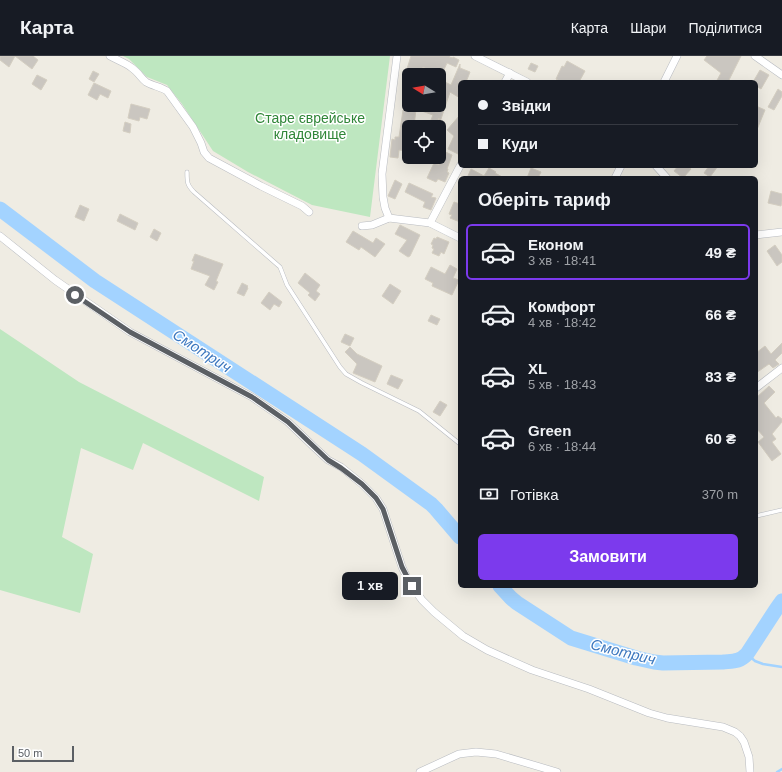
<!DOCTYPE html>
<html lang="uk">
<head>
<meta charset="utf-8">
<style>
	:root { --surface:#171b24; --page:#20242c; --text:#f1f3f6; --muted:#9ea1a6; --line:#363941; --accent:#7c3aed }
	body { margin:0; font-family:Arial,sans-serif; background:var(--page); color:var(--text); height:100vh; display:flex; flex-direction:column; font-size:15px; white-space:nowrap }
	* { box-sizing:border-box; margin:0 }
	p { font-size:13px; color:var(--muted) }
	.icon { flex:none; width:22px; height:22px; fill:none; stroke:currentColor; stroke-width:2; stroke-linecap:round; stroke-linejoin:round }
	.map { position:relative; flex:1; overflow:hidden }
	.sheet { position:absolute; left:458px; top:120px; width:300px; height:412px; display:flex; flex-direction:column; background:var(--surface); border-radius:6px; box-shadow:0 4px 16px #0002 }
	.sheet>* { flex:none }
	.guide { position:absolute; left:458px; top:24px; width:300px; height:88px; border-radius:6px; box-shadow:0 4px 16px #0002; display:grid; align-content:center; height:88px; padding:0 20px; background:var(--surface) }
	.needle { width:26px; rotate:281deg }
	.buttons { position:absolute; left:402px; top:12px; display:grid; gap:8px }
	.buttons a { display:grid; place-items:center; width:44px; height:44px; border-radius:6px; background:var(--surface); box-shadow:0 4px 16px #0002; font-size:20px }
	.scale { position:absolute; left:12px; bottom:10px; width:62px; box-sizing:border-box; padding-left:4px; border:2px solid #5b5f64; border-top:0; font-size:11px; line-height:14px; white-space:nowrap; color:#5b5f64; -webkit-text-stroke:3px #fff; paint-order:stroke }
	.end { position:absolute; width:18px; height:18px; margin:-9px; border:5px solid #5b5f64; background:#fff; box-shadow:0 0 0 2px #fff }
	.from { border-radius:50% }
	.bubble { position:absolute; height:28px; border-radius:6px; background:var(--surface); box-shadow:0 4px 16px #0002; font-size:13px; font-weight:700; line-height:28px; text-align:center }
	.guide b { display:flex; align-items:center; gap:14px; height:38px; font-size:15px }
	.guide b+b { border-top:1px solid var(--line) }
	.guide i { width:10px; height:10px; background:var(--text) }
	ul { padding:0; list-style:none }
	li { display:flex; align-items:center; gap:12px; height:56px; margin:0 8px 6px; padding:0 12px; border:2px solid transparent; border-radius:6px }
	li div { flex:1 }
	li b { display:block; font-size:15px }
	li em { font-style:normal; font-weight:700 }
	li.current { border-color:var(--accent) }
	li>.icon { width:36px; height:36px; stroke-width:1.5 }
	h2 { padding:0 20px; font-size:18px; line-height:48px }
	.pay { display:flex; align-items:center; gap:10px; height:44px; padding:0 20px; font-size:15px }
	.pay p { margin-inline-start:auto }
	.primary-button { display:flex; gap:8px; margin-top:auto; padding:8px 20px }
	.primary-button a { flex:1; height:46px; border-radius:6px; background:var(--accent); color:#fff; font-size:16px; font-weight:700; line-height:46px; text-align:center }
	header { display:flex; align-items:center; gap:24px; box-sizing:border-box; height:56px; padding:0 20px; background:var(--surface); border-bottom:1px solid var(--line) }
	header strong { font-size:19px }
	nav { display:flex; gap:22px; margin-inline-start:auto; font-size:14px }
	.map>svg:first-child { display:block }
</style>
</head>
<body>
<header>
<strong>Карта</strong>
<nav><a>Карта</a><a>Шари</a><a>Поділитися</a></nav>
</header>
<div class="map">
<svg width="782" height="716" viewBox="0 0 782 716">
	<rect width="100%" height="100%" fill="#efece3"/>
	<g fill="#bee7c0">
		<path d="M123,0h267l-20,161 -58,-12 -64,-33 -35,-21 -31,-47 -15,-19 -20,-8 -18,-18z"/>
		<path d="M0,273l79,53 185,95 -5,24 -116,-58 -10,27 -52,-22 -19,89 31,17 -13,59 -80,-23z"/>
	</g>
	<g fill="none" stroke-linecap="round" stroke-linejoin="round">
		<g stroke="#a3d3ff" stroke-width="2.5">
			<path d="M747,598l8,7 8,3 19,3"/>
			<path d="M777,716l5,-3"/>
		</g>
		<g stroke="#a3d3ff" stroke-width="15">
			<path d="M0,153l95,72 267,173 69,50 5,5 24,28"/>
			<path d="M500,530l11,12 6,5 54,35 65,20 18,4 9,1 60,-1c11,-1 16,0 24,-8l30,-46 5,-7"/>
		</g>
	</g>
	<g fill="#cac6c0" stroke="#d4cec1">
		<path d="M0,0h15l-6,11 -9,-7z"/>
		<path d="M15,0h18l5,4 -6,9z"/>
		<path d="M411,0h39l-1,1 4,1v-1l6,3 -3,7 -9,-4 -6,13 -18,-9 -2,7 -7,-2 -1,2 -7,-2z"/>
		<path d="M707,0h34l-13,26h-12l5,-9 -17,-13z"/>
		<path d="M567,5l18,10 -6,11h-18l-5,-3 6,-13 2,1z"/>
		<path d="M531,7l7,3 -3,6 -7,-3z"/>
		<path d="M460,8v4l10,4 -4,10h-6v16l-10,-6 -10,30h-1v-4l-3,9h-8l5,-12 -17,-6 -2,18h-5v24l-10,-1 -1,8 -8,-1 2,-18 3,1v-3h4l4,-27h3v-3l8,1 -7,-2v-1h32v-26l12,6z"/>
		<path d="M760,14l9,5 -8,14 -5,-3v-4h-3z"/>
		<path d="M93,15l6,3 -5,8 -5,-3z"/>
		<path d="M37,19l10,5 -6,10 -9,-6z"/>
		<path d="M94,27l17,8 -3,7 -8,-4 -3,6 -9,-5z"/>
		<path d="M778,33l4,3v4l-8,14 -6,-3z"/>
		<path d="M131,48l19,5 -3,10 -7,-2 -1,4 -11,-3z"/>
		<path d="M756,50l9,4 -9,22z"/>
		<path d="M460,59v35l-2,4 -10,-5 6,-13 -7,-6z"/>
		<path d="M125,66l6,2 -1,9 -7,-2z"/>
		<path d="M439,93l13,6 -5,14h1l-1,3 2,1 -4,9 -7,-3 -2,3 -9,-4 7,-15 5,2z"/>
		<path d="M678,110h9l4,3 -8,9 -9,-7z"/>
		<path d="M709,110h9l-8,11 -6,-4z"/>
		<path d="M489,112l7,4 -1,1 9,5h-37l4,-9 13,7z"/>
		<path d="M531,112l10,4 -3,6h-11z"/>
		<path d="M395,124l7,4 -7,15 -7,-3z"/>
		<path d="M409,127l24,11 -2,3 5,1 -5,12 -8,-3 2,-5 -20,-10z"/>
		<path d="M771,135l11,3v7l-1,5 -13,-3z"/>
		<path d="M454,146l6,2v18l-10,-4 2,-3 -3,-1z"/>
		<path d="M80,149l9,4 -5,12 -9,-4z"/>
		<path d="M120,158l18,9 -3,7 -18,-9z"/>
		<path d="M400,169l20,10 -10,21 -2,1 -9,-6 8,-11 -12,-6z"/>
		<path d="M154,173l7,4 -4,8 -7,-4z"/>
		<path d="M353,175l20,12 3,-5 9,6 -10,13 -14,-10 -2,3 -13,-8z"/>
		<path d="M437,181l12,5 -5,12 -3,-2 -2,4 -7,-3 2,-4 -2,-1 1,-3 -2,-1 3,-6 2,1z"/>
		<path d="M775,189l7,10v7l-5,4 -10,-15z"/>
		<path d="M195,198l28,10 -7,17 2,1 -4,8 -9,-5 5,-9 -19,-7 3,-8h-2z"/>
		<path d="M450,209l7,4 -4,9 6,2 -7,15 -20,-9 1,-3 -8,-4 6,-12 14,7z"/>
		<path d="M305,217l15,12 -4,6 4,3 -5,7 -7,-6 2,-2 -12,-10z"/>
		<path d="M242,227l6,3 -1,1 1,1 -4,8 -7,-3z"/>
		<path d="M390,228l11,7 -8,13 -11,-8z"/>
		<path d="M269,236l13,10 -3,5 -5,-3 -4,6 -9,-7z"/>
		<path d="M431,259l9,4 -3,6 -9,-4z"/>
		<path d="M345,278l9,4 -4,8 -9,-4z"/>
		<path d="M782,287v10l-7,7 4,4 -6,4 -4,-4 -13,9v-20l9,-7 6,8z"/>
		<path d="M350,291l7,7 25,12 -7,16 -22,-9 4,-9 -12,-12z"/>
		<path d="M391,319l12,5 -5,9 -11,-5z"/>
		<path d="M769,330l6,6 -11,11 12,15 2,-2 4,3v3l-10,12 4,5 -4,3 9,12 -9,7 -14,-19 6,-5 -8,-9v-30z"/>
		<path d="M440,345l7,4 -7,11 -7,-4z"/>
	</g>
	<g fill="none" stroke-linecap="round" stroke-linejoin="round">
		<g stroke="#b8bbc0" stroke-width="4.5">
			<g id="lane">
				<path d="M187,116c0,10 0,13 7,20l86,75 7,18 53,82 6,7 16,9 57,28 41,33"/>
				<path d="M756,460l26,-6"/>
			</g>
		</g>
		<g stroke="#b8bbc0" stroke-width="8">
			<g id="street">
				<path d="M110,0c7,4 16,7 22,12 6,4 9,10 14,14 7,4 15,5 21,9l26,36 8,16 3,9 5,6 52,28 41,20 7,6"/>
				<path d="M475,0l52,26"/>
				<path d="M755,0l27,19"/>
				<path d="M505,26l5,-9"/>
				<path d="M664,26l13,-26"/>
				<path d="M656,110l11,12"/>
				<path d="M615,122l6,-12"/>
				<path d="M389,162l-4,-10 -2,-11 -1,-23 15,-118"/>
				<path d="M430,167l30,-57"/>
				<path d="M362,170l10,-1 17,-7 41,5 30,15"/>
				<path d="M756,179l26,-3"/>
				<path d="M0,180l55,44 75,52 122,65 36,25 25,24 15,14 13,7 21,17 14,14 7,11 19,58 7,15 13,18 12,12 29,24 24,14 45,20 57,19 60,24 18,5 56,9 12,5 5,4 4,6 5,15 1,15"/>
				<path d="M756,332l26,-20"/>
				<path d="M420,716l39,-18 17,-2 20,2 61,18"/>
			</g>
		</g>
		<use href="#lane" stroke="#fff" stroke-width="3.5"/>
		<use href="#street" stroke="#fff" stroke-width="7"/>
	</g>
	<g fill="none" stroke-linecap="round" stroke-linejoin="round">
		<path stroke="#5b5f64" stroke-width="5" d="M75,239l55,37 122,65 36,25 40,38 13,8 21,16 14,14 7,11 19,58 10,19"/>
	</g>
	<g text-anchor="middle" stroke-width="3" stroke-linejoin="round" paint-order="stroke">
		<g font-size="14" fill="#308638" stroke="#fff">
			<text x="310" y="67">Старе єврейське<tspan x="310" dy="16">кладовище</tspan></text>
		</g>
		<g font-size="15" font-style="italic" fill="#3d78bf" stroke="#fff">
			<text transform="translate(202 295) rotate(33)" y="5">Смотрич</text>
			<text transform="translate(623 596) rotate(14)" y="5">Смотрич</text>
		</g>
	</g>
</svg>
<div class="buttons">
<a><svg class="needle" viewBox="-14 -14 28 28"><path d="M0-13l5 13h-10z" fill="#e53935"/><path d="M0 13l5-13h-10z" fill="#9ea1a6"/></svg></a>
<a><svg class="icon" aria-label="locate" viewBox="0 0 24 24"><circle cx="12" cy="12" r="6"/><path d="M12 2v4M12 18v4M2 12h4M18 12h4"/></svg></a>
</div>
<div class="scale">50 m</div>
<i class="end from" style="left:75px;top:239px"></i>
<i class="end" style="left:412px;top:530px"></i>
<div class="bubble" style="left:342px;top:516px;width:56px">1 хв</div>
<div class="guide">
<b><i class="from"></i>Звідки</b>
<b><i></i>Куди</b>
</div>
<section class="sheet">
<h2>Оберіть тариф</h2>
<ul>
<li class="current"><svg class="icon" aria-label="car" viewBox="0 0 24 24"><path d="M5 17H2v-5l4-1 3-4h7l3 4 3 1v5h-3M9 17h6M6 11h13"/><circle cx="7" cy="17" r="2"/><circle cx="17" cy="17" r="2"/></svg><div><b>Економ</b><p>3 хв · 18:41</p></div><em>49 ₴</em></li>
<li><svg class="icon" aria-label="car" viewBox="0 0 24 24"><path d="M5 17H2v-5l4-1 3-4h7l3 4 3 1v5h-3M9 17h6M6 11h13"/><circle cx="7" cy="17" r="2"/><circle cx="17" cy="17" r="2"/></svg><div><b>Комфорт</b><p>4 хв · 18:42</p></div><em>66 ₴</em></li>
<li><svg class="icon" aria-label="car" viewBox="0 0 24 24"><path d="M5 17H2v-5l4-1 3-4h7l3 4 3 1v5h-3M9 17h6M6 11h13"/><circle cx="7" cy="17" r="2"/><circle cx="17" cy="17" r="2"/></svg><div><b>XL</b><p>5 хв · 18:43</p></div><em>83 ₴</em></li>
<li><svg class="icon" aria-label="car" viewBox="0 0 24 24"><path d="M5 17H2v-5l4-1 3-4h7l3 4 3 1v5h-3M9 17h6M6 11h13"/><circle cx="7" cy="17" r="2"/><circle cx="17" cy="17" r="2"/></svg><div><b>Green</b><p>6 хв · 18:44</p></div><em>60 ₴</em></li>
</ul>
<div class="pay"><svg class="icon" aria-label="cash" viewBox="0 0 24 24"><path d="M3 7h18v10H3z"/><circle cx="12" cy="12" r="2"/></svg>Готівка<p>370 m</p></div>
<div class="primary-button"><a>Замовити</a></div>
</section>
</div>
</body>
</html>
